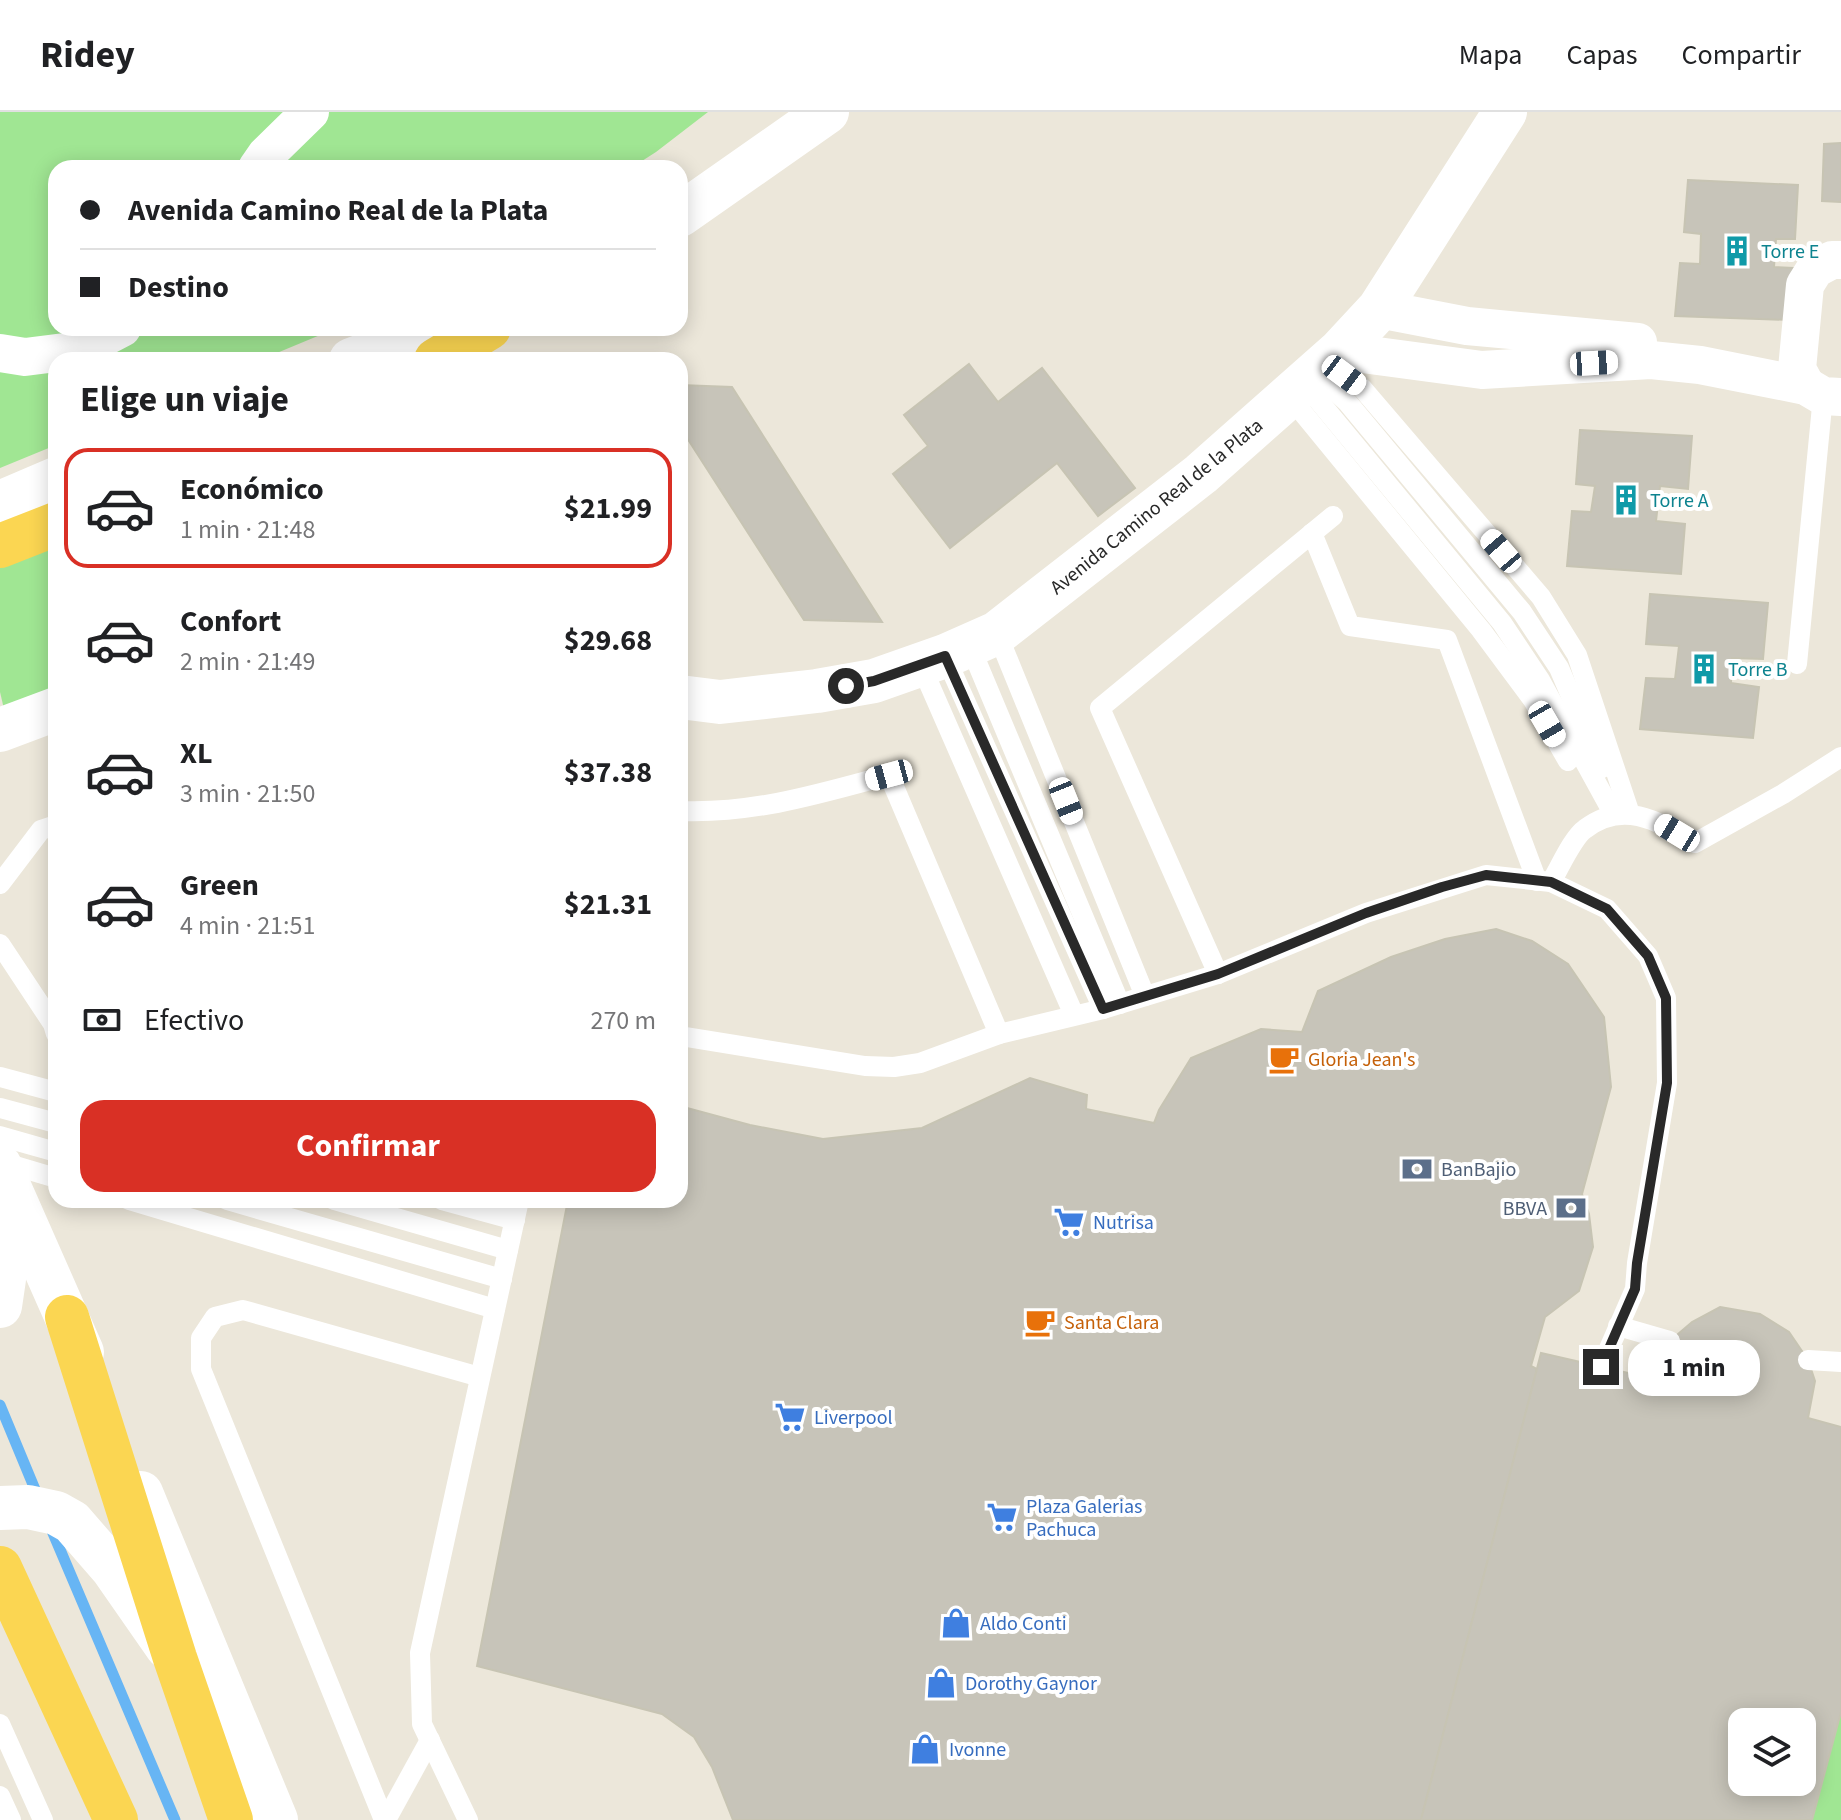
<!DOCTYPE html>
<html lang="es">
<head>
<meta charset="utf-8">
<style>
	:root { --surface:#fff; --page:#f6f6f6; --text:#202124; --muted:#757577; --line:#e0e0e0; --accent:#d93025 }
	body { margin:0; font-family:"Source Sans 3",sans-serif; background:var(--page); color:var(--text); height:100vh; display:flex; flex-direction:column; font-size:30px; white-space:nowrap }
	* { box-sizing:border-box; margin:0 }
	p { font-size:26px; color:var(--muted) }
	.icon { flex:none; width:44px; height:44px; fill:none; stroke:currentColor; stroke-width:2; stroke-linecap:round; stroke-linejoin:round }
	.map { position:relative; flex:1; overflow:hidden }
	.panel { position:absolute; left:48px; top:240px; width:640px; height:856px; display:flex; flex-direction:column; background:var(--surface); border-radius:24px; box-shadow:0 4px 20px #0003 }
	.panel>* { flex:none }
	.guide { position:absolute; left:48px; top:48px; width:640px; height:176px; border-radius:24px; box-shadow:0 4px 20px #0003; display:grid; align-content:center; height:176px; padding:0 32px; background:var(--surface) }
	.controls { position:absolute; left:1728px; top:1596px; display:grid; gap:16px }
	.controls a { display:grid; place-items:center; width:88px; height:88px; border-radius:16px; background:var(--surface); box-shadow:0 4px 20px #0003; font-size:40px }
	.end { position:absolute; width:36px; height:36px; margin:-18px; border:10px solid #292929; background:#fff; box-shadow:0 0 0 4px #fff }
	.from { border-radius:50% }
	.bubble { position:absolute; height:56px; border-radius:24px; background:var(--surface); box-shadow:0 4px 20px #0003; font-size:26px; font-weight:700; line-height:56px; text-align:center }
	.car { position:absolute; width:24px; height:48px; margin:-24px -12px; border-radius:10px; box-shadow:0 0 6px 2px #0007; background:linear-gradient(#fff 24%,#345 0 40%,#fff 0 76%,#345 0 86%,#fff 0) }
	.guide b { display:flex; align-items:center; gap:28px; height:76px; font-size:30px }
	.guide b+b { border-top:2px solid var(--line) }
	.guide i { width:20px; height:20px; background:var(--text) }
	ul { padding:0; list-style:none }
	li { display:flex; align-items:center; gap:24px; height:120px; margin:0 16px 12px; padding:0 16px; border:4px solid transparent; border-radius:24px }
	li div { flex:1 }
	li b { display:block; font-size:30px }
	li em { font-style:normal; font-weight:700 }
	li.selected { border-color:var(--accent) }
	li>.icon { width:72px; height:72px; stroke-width:1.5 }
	h2 { padding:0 32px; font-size:36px; line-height:96px }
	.pay { display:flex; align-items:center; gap:20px; height:88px; padding:0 32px; font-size:30px }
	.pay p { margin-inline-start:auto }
	.button { display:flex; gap:16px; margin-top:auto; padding:16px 32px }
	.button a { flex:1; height:92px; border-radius:24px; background:var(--accent); color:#fff; font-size:32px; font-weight:700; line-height:92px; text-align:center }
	header { display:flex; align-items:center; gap:48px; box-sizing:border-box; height:112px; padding:0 40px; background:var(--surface); border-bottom:2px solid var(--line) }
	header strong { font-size:38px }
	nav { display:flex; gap:44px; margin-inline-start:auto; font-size:28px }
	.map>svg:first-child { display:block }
</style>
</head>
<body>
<header>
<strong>Ridey</strong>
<nav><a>Mapa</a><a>Capas</a><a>Compartir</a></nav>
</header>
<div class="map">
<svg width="1841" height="1708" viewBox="0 0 1841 1708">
	<rect width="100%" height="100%" fill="#ece7da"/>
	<g fill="#a0e693">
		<path d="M0,0h708l-52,40 -25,16h-575v160h281l-77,32h-204v85l-56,23z"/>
		<path d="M56,417v180l-48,17 -8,-34v-134z"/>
		<path d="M1841,1562v146h-40z"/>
	</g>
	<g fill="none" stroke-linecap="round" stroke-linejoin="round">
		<g stroke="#67b5f4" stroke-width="11">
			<path d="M0,1293l39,94"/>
			<path d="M50,1414l125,294"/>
		</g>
	</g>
	<g fill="#c7c4b9" stroke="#c7c4b3" stroke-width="2" fill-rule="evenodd">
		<path d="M1841,31v59l-19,-1 2,-57z"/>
		<path d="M1688,68l110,5 -3,54h-19l-2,28 19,1 -3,52 -115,-4 5,-53 20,1 1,-30 -17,-2z"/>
		<path d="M969,252l29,38 44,-34 93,120 -37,28 -41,-53 -107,85 -57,-74 35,-28 -24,-31z"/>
		<path d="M680,273l52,2 150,235 -78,-2 -124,-193z"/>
		<path d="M1580,318l112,6 -4,53 -28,-3 -4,35 29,3 -4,50 -114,-8 5,-55 19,1 4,-26 -19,-2z"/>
		<path d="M1650,482l118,9 -5,56 -31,-1 -1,25 28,4 -6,51 -113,-9 6,-51 29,1 4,-33 -33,-2z"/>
		<path d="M1496,817l36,12 36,23 36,53 7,70 -29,107 7,20 4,33 -14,44 -34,26 -14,49 6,3 -116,451h-688l-21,-53 -18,-30 -32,-23 -185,-48 91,-466h112v-94l70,19 73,14 99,-11 108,-50 57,17 -1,14 68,14 5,-13 32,-52 70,-29 41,3 16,-41 73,-34 54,-18z"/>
		<path d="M1720,1195l40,7 29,18 19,28 7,21 -7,37 33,9v285l-29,108h-391l120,-467 109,25 7,-17 13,-20 22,-19zM1742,1610h60v60h-60z"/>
	</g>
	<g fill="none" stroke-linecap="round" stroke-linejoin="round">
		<g stroke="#fff" stroke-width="20">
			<path d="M1327,250l35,26 179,209 36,58 53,159"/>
			<path d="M1316,261l32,30 174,209 37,56 43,100"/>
			<path d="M1304,271l198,240 38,57 74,135"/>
			<path d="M1289,284l192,234 52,70 35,61"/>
			<path d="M1312,421l38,93 97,14 90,241"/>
			<path d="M997,521l148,363"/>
			<path d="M970,534l150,358"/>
			<path d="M945,544l158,353"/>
			<path d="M920,551l154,352"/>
			<path d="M1797,552l26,-268"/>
			<path d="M680,699c73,3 139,-17 209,-36l110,259"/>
			<path d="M1551,770c8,-13 22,-45 34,-53 39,-30 74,-7 110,14l88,-49 58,-37"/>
			<path d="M0,772l41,-54 15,-5"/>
			<path d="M0,832l53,80 3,10"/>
			<path d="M1218,862l-118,-266 233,-192"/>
			<path d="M680,924l185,30 29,1 26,-4 79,-29 104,-25 115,-35 148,-61 120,-38 65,7 56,27 41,47 18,42 1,85 -30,180 -2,26 -34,78"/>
			<path d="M0,965l56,15"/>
			<path d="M0,996l56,15"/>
			<path d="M0,1024l56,16"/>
			<path d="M2,1050l54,16"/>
			<path d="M129,1088l366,109"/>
			<path d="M227,1088l275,79"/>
			<path d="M334,1088l174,50"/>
			<path d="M442,1088l73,20"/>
			<path d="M1618,1214l52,15"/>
			<path d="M1808,1248l33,2"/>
			<path d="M0,1612l43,96"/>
			<path d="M0,1684l11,24"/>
			<path d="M384,1708l-183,-451v-31l14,-21 28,-7 237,67"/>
			<path d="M386,1708l44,-80"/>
			<path d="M468,1708l-46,-96 -2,-71 99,-453"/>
		</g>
		<g stroke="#fff" stroke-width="38">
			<path d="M257,56l9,-13 44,-43"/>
			<path d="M1379,197l88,17 171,16"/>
			<path d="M1340,239l142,19 169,-10 49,5 106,21 17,10 18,1"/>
			<path d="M0,241l25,4 55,-7 42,-22"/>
			<path d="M1806,274l-9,-17 8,-84 10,-16 17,-9h9"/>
		</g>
		<g stroke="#fff" stroke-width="44">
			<path d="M680,103l147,-103"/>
			<path d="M351,248l84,-32"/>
			<path d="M0,391l56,-24"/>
			<path d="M680,585l40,5 97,-11 57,-10 71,-25 52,-23 204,-159 139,-123 39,-42 126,-197"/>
			<path d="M0,618l56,-21"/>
			<path d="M0,1054l82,186"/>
			<path d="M0,1092l4,75 -4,27"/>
			<path d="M141,1381l135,327"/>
			<path d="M0,1396l28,-1 28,6 16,9 40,46 55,79"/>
		</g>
		<g stroke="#fbd652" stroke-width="44">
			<path d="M436,248l53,-32"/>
			<path d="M0,434l56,-22"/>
			<path d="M67,1205l108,341 56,162"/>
			<path d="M0,1456l116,252"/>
		</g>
	</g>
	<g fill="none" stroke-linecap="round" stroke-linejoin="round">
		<path stroke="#292929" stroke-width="10" d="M846,574l28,-5 71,-25 158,353 115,-35 148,-61 76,-26 44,-12 65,7 56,27 41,47 18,42 1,85 -30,180 -2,26 -34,78"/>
	</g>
	<defs>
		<g id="building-bare" transform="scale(2.4)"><path d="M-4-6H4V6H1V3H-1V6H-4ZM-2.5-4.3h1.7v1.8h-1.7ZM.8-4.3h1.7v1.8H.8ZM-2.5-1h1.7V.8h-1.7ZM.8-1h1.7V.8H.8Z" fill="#0f9aa8" stroke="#fff" stroke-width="2.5" paint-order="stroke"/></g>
		<g id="cafe-bare" transform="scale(2.4)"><path d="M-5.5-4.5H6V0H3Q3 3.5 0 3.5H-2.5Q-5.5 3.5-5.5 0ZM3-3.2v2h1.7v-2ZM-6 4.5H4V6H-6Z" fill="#e8710a" stroke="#fff" stroke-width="2.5" paint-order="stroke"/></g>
		<g id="bank-bare" transform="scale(2.4)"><path d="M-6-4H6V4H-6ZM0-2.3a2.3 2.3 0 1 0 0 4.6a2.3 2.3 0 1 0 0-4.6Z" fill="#5c6f8a" stroke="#fff" stroke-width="2.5" paint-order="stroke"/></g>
		<g id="supermarket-bare" transform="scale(2.4)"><path d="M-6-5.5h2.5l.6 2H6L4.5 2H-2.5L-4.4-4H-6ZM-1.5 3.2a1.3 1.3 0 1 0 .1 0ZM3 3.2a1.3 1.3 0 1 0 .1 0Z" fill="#3f7fe0" stroke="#fff" stroke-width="2.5" paint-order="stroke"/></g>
		<g id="shop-bare" transform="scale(2.4)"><path d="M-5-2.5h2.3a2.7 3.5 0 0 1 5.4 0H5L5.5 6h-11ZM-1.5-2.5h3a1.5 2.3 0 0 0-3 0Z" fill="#3f7fe0" stroke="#fff" stroke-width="2.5" paint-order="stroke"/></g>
	</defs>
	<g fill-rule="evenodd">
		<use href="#building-bare" x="1737" y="139"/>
		<use href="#building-bare" x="1626" y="388"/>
		<use href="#building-bare" x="1704" y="557"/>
		<use href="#cafe-bare" x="1284" y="947"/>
		<use href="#bank-bare" x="1417" y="1057"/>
		<use href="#bank-bare" x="1571" y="1096"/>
		<use href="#supermarket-bare" x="1069" y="1110"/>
		<use href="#cafe-bare" x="1040" y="1210"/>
		<use href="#supermarket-bare" x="790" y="1305"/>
		<use href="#supermarket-bare" x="1002" y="1405"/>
		<use href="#shop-bare" x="956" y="1511"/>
		<use href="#shop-bare" x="941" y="1571"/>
		<use href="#shop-bare" x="925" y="1637"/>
	</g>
	<g text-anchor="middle" stroke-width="8" stroke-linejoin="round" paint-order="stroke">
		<g font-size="20" fill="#0d838f" stroke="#fff" text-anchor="start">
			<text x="1761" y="146">Torre E</text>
			<text x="1650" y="395">Torre A</text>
			<text x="1728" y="564">Torre B</text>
		</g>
		<g font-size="20" fill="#292929" stroke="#fff">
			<text transform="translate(1156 394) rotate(-39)" y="7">Avenida Camino Real de la Plata</text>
		</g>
		<g font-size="20" fill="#c56008" stroke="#fff" text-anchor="start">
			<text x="1308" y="954">Gloria Jean's</text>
			<text x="1064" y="1217">Santa Clara</text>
		</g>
		<g font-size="20" fill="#4e5e75" stroke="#fff" text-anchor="start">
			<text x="1441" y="1064">BanBajio</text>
			<text x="1547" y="1103" text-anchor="end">BBVA</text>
		</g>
		<g font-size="20" fill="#366cbe" stroke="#fff" text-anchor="start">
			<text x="1093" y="1117">Nutrisa</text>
			<text x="814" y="1312">Liverpool</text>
			<text x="1026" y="1401">Plaza Galerias<tspan x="1026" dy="23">Pachuca</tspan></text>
			<text x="980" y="1518">Aldo Conti</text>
			<text x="965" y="1578">Dorothy Gaynor</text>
			<text x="949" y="1644">Ivonne</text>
		</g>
	</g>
</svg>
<div class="controls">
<a><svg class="icon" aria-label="layers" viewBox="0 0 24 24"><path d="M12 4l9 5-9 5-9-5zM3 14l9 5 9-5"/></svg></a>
</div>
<i class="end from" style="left:846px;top:574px"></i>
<i class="end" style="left:1601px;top:1255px"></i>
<div class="bubble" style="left:1628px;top:1228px;width:132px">1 min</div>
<i class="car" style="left:1594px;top:251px;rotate:87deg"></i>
<i class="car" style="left:1344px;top:263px;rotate:127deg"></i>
<i class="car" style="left:1501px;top:439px;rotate:319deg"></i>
<i class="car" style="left:1547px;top:612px;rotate:150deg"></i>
<i class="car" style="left:889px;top:663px;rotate:255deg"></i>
<i class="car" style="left:1066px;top:689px;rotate:158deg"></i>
<i class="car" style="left:1677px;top:721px;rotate:301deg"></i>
<div class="guide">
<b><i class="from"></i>Avenida Camino Real de la Plata</b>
<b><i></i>Destino</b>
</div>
<section class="panel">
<h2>Elige un viaje</h2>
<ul>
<li class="selected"><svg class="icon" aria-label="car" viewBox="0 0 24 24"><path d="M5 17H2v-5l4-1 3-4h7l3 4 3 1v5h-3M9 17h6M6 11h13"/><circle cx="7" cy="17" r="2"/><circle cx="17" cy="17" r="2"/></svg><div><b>Económico</b><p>1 min · 21:48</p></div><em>$21.99</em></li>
<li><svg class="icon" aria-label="car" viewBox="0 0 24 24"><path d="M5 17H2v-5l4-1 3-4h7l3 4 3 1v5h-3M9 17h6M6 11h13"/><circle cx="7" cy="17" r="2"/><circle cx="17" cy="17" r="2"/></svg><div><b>Confort</b><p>2 min · 21:49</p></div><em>$29.68</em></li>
<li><svg class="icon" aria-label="car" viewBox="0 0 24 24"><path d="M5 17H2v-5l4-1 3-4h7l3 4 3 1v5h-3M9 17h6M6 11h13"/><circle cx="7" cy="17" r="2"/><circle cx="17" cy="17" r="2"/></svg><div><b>XL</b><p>3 min · 21:50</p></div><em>$37.38</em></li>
<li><svg class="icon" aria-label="car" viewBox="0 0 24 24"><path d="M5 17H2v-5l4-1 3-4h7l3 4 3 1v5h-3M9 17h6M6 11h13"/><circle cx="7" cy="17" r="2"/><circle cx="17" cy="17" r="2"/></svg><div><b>Green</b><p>4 min · 21:51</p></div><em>$21.31</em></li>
</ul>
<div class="pay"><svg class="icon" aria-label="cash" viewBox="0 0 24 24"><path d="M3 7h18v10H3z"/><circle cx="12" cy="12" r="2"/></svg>Efectivo<p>270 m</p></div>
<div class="button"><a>Confirmar</a></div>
</section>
</div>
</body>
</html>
